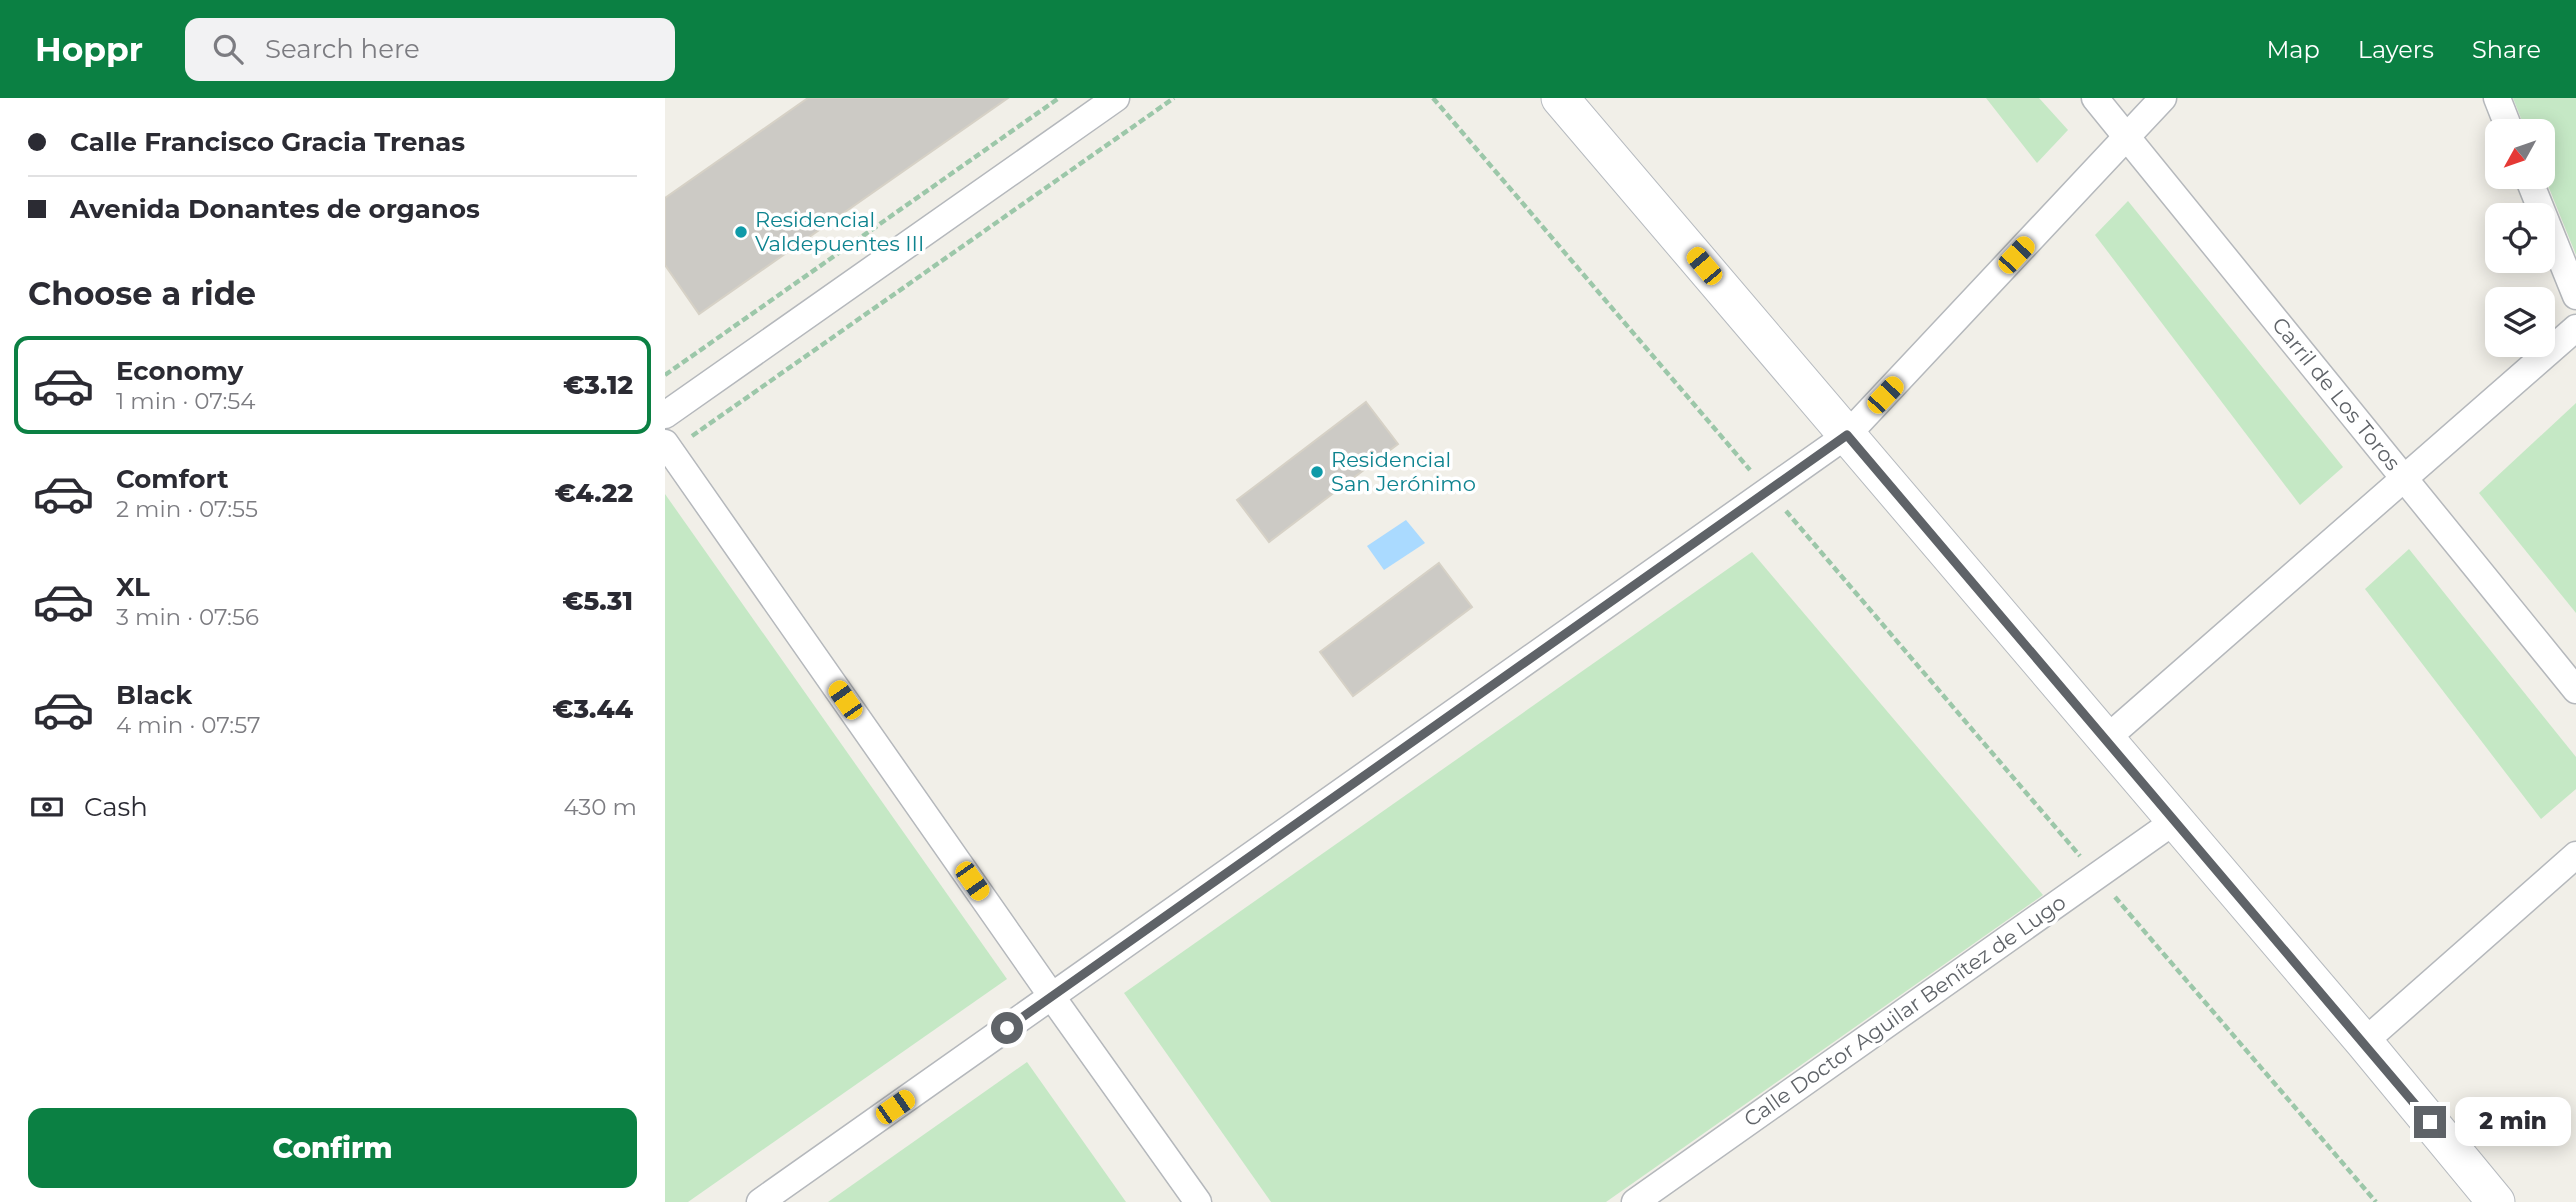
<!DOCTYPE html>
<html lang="en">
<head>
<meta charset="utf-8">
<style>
	:root { --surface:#fff; --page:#f2f2f3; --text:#2b2b33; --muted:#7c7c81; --line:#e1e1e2; --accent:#0b8043 }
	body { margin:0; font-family:Montserrat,sans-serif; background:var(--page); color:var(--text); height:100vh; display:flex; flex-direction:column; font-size:26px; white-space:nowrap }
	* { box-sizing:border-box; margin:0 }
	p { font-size:23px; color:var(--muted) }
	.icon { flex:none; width:38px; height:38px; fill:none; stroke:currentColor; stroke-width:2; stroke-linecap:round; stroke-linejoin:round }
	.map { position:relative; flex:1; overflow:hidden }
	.side { display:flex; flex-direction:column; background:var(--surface); width:665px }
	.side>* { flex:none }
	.hud { display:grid; align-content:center; height:154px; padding:0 28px; background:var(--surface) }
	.needle { width:46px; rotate:230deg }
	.tools { position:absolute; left:1820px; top:21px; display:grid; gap:14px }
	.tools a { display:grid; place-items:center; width:70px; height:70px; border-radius:14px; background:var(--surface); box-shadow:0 4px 18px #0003; font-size:35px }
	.end { position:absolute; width:32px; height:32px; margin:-16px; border:9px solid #5f6368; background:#fff; box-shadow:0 0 0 4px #fff }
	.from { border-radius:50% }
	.bubble { position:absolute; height:49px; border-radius:14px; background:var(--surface); box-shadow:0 4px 18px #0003; font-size:23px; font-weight:800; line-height:49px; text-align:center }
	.car { position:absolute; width:21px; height:42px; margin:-21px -10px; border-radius:9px; box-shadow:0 0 5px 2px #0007; background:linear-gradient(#f5c518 24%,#345 0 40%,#f5c518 0 76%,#345 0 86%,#f5c518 0) }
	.hud b { display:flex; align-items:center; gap:24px; height:66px; font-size:26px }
	.hud b+b { border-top:2px solid var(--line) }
	.hud i { width:18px; height:18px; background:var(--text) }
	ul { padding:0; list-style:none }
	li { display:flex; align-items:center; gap:21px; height:98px; margin:0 14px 10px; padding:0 14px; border:4px solid transparent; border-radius:14px }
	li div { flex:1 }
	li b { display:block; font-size:26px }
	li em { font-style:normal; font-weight:800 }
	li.active { border-color:var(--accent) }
	li>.icon { width:63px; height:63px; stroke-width:1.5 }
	h2 { padding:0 28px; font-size:32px; line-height:84px }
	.pay { display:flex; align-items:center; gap:18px; height:77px; padding:0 28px; font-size:26px }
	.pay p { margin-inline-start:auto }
	.cta { display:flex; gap:14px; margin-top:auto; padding:14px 28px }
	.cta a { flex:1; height:80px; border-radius:14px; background:var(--accent); color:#fff; font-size:28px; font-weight:800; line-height:80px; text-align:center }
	header { display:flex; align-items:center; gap:42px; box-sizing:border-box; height:98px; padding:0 35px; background:var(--accent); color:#fff }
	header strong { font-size:33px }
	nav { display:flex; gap:38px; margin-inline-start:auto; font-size:24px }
	.search { width:490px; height:63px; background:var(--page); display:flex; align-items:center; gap:18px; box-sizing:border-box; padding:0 24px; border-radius:14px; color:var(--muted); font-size:26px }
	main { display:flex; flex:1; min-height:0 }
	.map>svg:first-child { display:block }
</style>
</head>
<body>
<header>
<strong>Hoppr</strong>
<div class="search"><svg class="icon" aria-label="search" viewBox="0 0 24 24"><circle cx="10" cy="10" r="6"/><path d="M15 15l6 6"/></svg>Search here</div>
<nav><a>Map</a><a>Layers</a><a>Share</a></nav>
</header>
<main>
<section class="side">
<div class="hud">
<b><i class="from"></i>Calle Francisco Gracia Trenas</b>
<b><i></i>Avenida Donantes de organos</b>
</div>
<h2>Choose a ride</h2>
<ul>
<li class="active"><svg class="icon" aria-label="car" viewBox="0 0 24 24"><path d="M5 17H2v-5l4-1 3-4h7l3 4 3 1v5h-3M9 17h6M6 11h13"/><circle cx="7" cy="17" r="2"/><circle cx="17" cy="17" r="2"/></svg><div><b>Economy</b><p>1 min · 07:54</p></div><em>€3.12</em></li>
<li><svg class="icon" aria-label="car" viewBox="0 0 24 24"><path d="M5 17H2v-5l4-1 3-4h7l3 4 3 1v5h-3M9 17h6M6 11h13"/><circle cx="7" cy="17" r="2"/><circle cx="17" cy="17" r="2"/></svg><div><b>Comfort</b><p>2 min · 07:55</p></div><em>€4.22</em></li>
<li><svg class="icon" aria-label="car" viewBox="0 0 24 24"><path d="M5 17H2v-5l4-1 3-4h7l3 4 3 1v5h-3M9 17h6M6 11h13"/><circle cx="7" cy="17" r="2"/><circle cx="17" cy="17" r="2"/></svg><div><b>XL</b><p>3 min · 07:56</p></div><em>€5.31</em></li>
<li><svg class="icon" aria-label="car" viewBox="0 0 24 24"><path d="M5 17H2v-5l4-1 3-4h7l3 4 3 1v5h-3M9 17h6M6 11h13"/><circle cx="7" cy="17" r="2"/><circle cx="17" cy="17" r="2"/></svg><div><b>Black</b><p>4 min · 07:57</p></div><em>€3.44</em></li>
</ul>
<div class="pay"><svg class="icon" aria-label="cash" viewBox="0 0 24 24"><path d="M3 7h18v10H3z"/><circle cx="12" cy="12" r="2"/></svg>Cash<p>430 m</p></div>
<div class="cta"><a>Confirm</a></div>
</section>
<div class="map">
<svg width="1911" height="1104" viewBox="0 0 1911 1104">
	<rect width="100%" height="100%" fill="#f1efe8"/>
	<g fill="#c5e8c5">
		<path d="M1321,0h53l29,32 -31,33z"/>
		<path d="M1848,0h63v157l-33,-82v-42h-17z"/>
		<path d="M1463,103l215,266 -43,38 -205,-270z"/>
		<path d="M1911,305v210l-97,-120z"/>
		<path d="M0,396l342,485 -319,223h-23z"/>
		<path d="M1744,451l167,208v32l-35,30 -176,-230z"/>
		<path d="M1087,454l291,343 -437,307h-335l-147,-209z"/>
		<path d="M362,964l99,140h-298z"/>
	</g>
	<path fill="#aadaff" d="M741,422l19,23 -41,27 -17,-24z"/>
	<g fill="#cccac5" stroke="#d6d1c6" stroke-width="2">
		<path d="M143,0h200l-309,216 -34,-49v-67z"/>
		<path d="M701,304l32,42 -129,98 -32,-42z"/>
		<path d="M774,465l33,44 -119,89 -33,-44z"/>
	</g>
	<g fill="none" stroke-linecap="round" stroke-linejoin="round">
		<g stroke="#b5b8bc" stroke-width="29">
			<g id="street">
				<path d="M1430,0l481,592"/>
				<path d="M1832,0l13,33"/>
				<path d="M1863,79l48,119"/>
				<path d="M0,317l451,-317"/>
				<path d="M0,345l386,552"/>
				<path d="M1441,641l470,-411"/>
				<path d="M387,899l146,205"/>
				<path d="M1699,944l212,-187"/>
				<path d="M95,1104l1087,-767 316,-337"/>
				<path d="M970,1104l541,-382"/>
			</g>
		</g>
		<g stroke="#b6babf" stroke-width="39">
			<path id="secondary" d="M895,0l804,944 132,160"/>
		</g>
		<g stroke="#9cc7a9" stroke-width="4.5" stroke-dasharray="7 3.5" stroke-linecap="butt">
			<path d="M768,0l317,372"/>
			<path d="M0,277l394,-277"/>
			<path d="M27,338l482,-338"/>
			<path d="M1121,413l294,345"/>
			<path d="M1450,799l261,305"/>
		</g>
		<use href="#street" stroke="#fff" stroke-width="26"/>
		<use href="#secondary" stroke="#fff" stroke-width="37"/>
	</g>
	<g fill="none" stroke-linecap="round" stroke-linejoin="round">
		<path stroke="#5f6368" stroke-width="9" d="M342,930l840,-593 583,687"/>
	</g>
	<g fill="#0f9aa8" stroke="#fff" stroke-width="2.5">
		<circle cx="76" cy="134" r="7"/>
		<circle cx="652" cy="374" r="7"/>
	</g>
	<g text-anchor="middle" stroke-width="7" stroke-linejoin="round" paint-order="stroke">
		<g font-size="21" fill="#0d838f" stroke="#fff" text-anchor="start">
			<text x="90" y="129">Residencial<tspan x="90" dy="24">Valdepuentes III</tspan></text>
			<text x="666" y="369">Residencial<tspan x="666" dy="24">San Jerónimo</tspan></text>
		</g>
		<g font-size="21" fill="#5f6368" stroke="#fff">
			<text transform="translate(1671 296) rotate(51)" y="7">Carril de Los Toros</text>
			<text transform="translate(1240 913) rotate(-35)" y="7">Calle Doctor Aguilar Benítez de Lugo</text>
		</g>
	</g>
</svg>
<div class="tools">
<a><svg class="needle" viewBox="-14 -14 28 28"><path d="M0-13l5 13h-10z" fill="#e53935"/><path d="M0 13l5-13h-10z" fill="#7c7c81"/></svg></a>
<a><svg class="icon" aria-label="locate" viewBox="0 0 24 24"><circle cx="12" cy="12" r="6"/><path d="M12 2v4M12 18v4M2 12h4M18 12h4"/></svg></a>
<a><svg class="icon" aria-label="layers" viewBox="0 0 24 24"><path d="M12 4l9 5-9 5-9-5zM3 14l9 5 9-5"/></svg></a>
</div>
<i class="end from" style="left:342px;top:930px"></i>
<i class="end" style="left:1765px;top:1024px"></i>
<div class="bubble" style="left:1790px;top:999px;width:116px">2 min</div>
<i class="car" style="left:1351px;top:157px;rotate:43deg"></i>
<i class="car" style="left:1039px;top:168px;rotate:320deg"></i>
<i class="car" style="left:1220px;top:297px;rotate:43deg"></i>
<i class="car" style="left:180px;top:602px;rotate:325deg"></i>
<i class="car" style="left:307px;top:783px;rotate:145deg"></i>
<i class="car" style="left:230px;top:1009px;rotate:55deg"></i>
</div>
</main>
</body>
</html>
